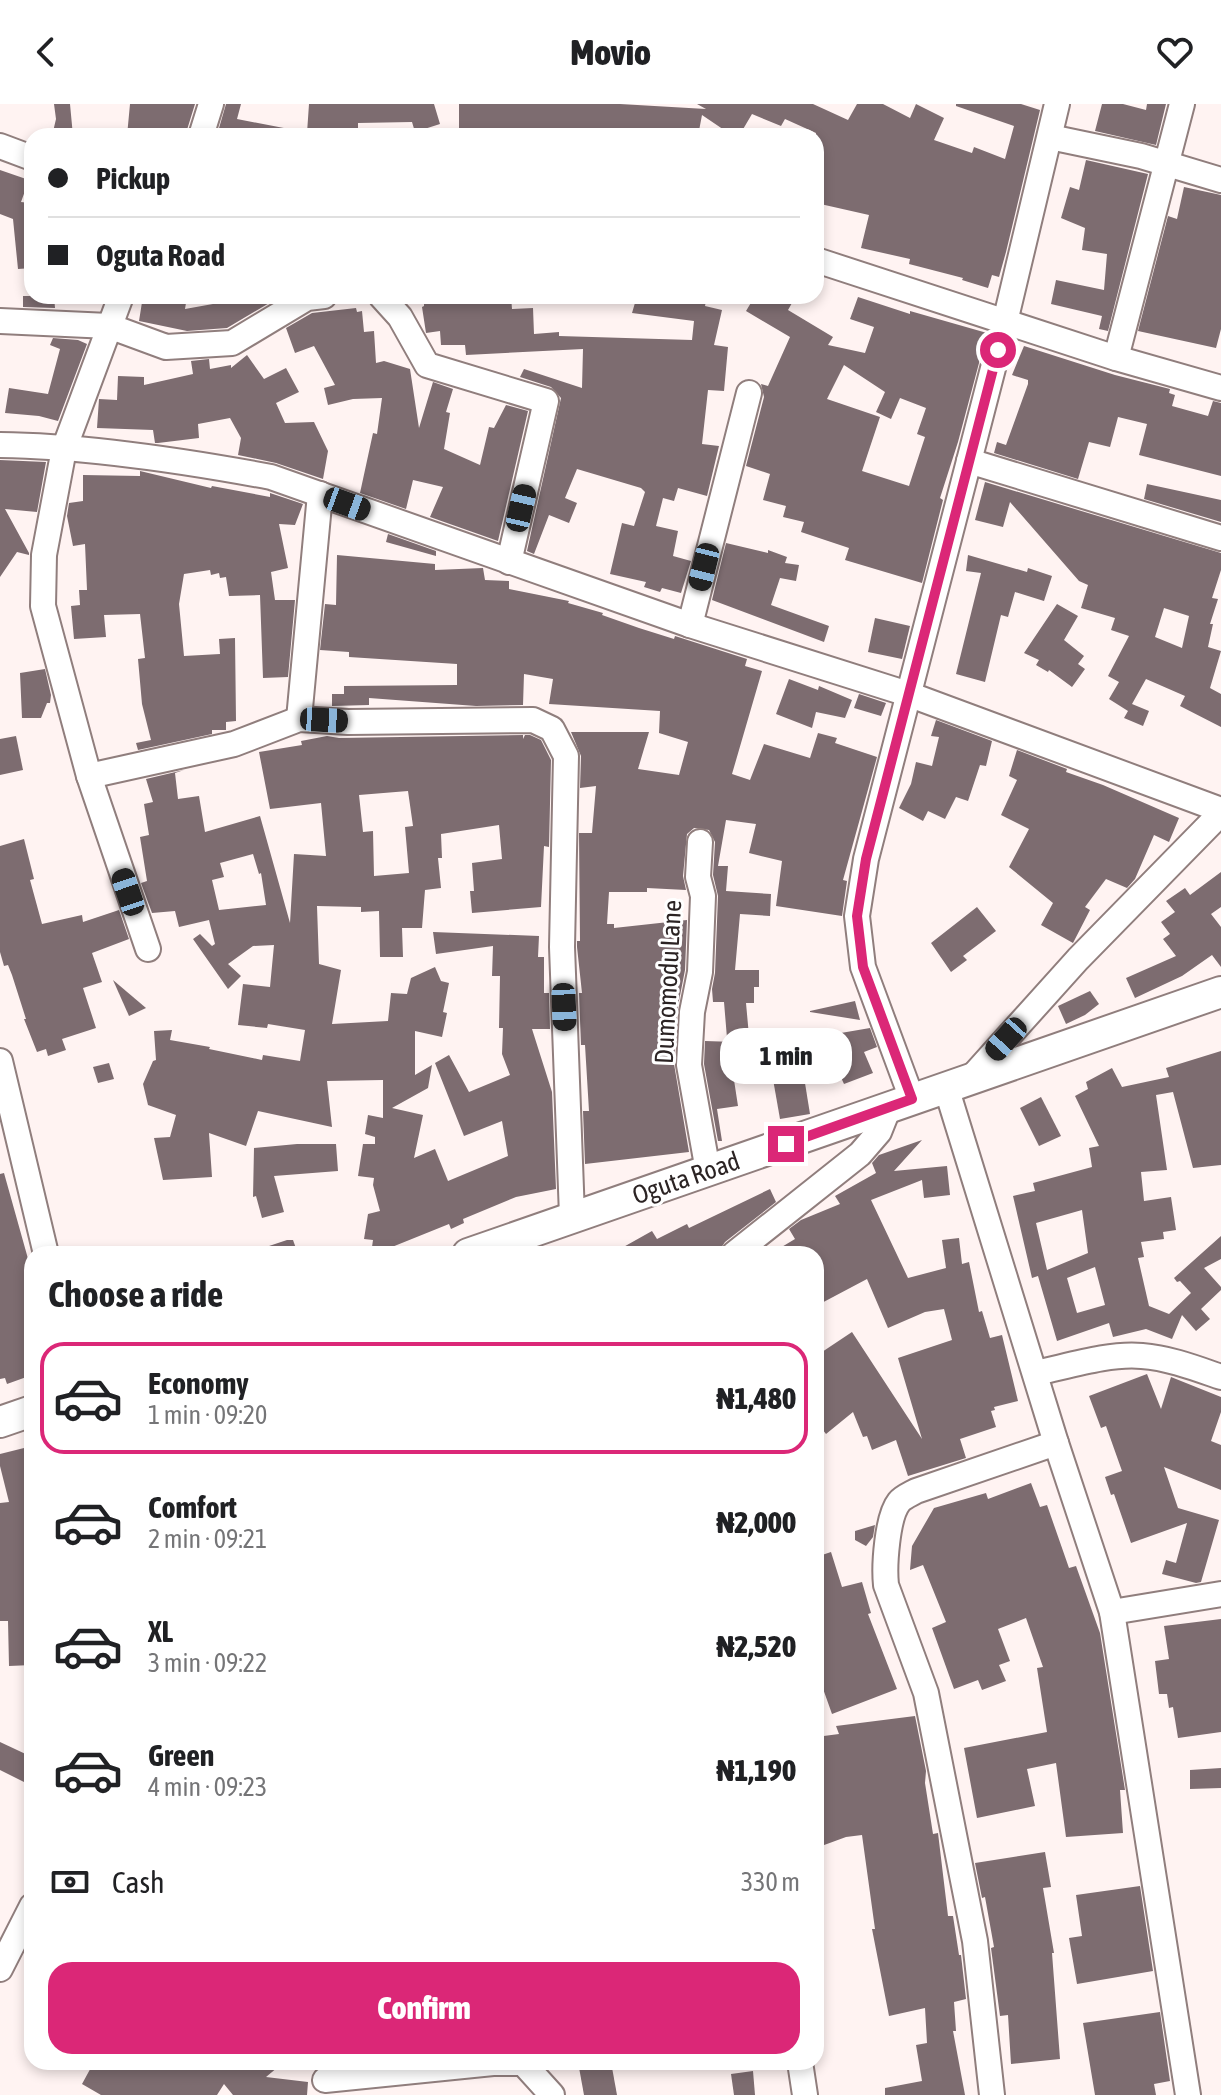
<!DOCTYPE html>
<html lang="en">
<head>
<meta charset="utf-8">
<style>
	:root { --surface:#fff; --page:#f2f2f2; --text:#202124; --muted:#757577; --line:#e0e0e0; --accent:#db2777 }
	body { margin:0; font-family:"Asap Condensed",sans-serif; background:var(--page); color:var(--text); height:100vh; display:flex; flex-direction:column; font-size:30px; white-space:nowrap }
	* { box-sizing:border-box; margin:0 }
	p { font-size:26px; color:var(--muted) }
	.icon { flex:none; width:44px; height:44px; fill:none; stroke:currentColor; stroke-width:2; stroke-linecap:round; stroke-linejoin:round }
	.map { position:relative; flex:1; overflow:hidden }
	.side { position:absolute; left:24px; top:1142px; width:800px; height:824px; display:flex; flex-direction:column; background:var(--surface); border-radius:24px; box-shadow:0 4px 12px #0003 }
	.side>* { flex:none }
	.banner { position:absolute; left:24px; top:24px; width:800px; height:176px; border-radius:24px; box-shadow:0 4px 12px #0003; display:grid; align-content:center; height:176px; padding:0 24px; background:var(--surface) }
	.end { position:absolute; width:36px; height:36px; margin:-18px; border:10px solid #db2777; background:#fff; box-shadow:0 0 0 4px #fff }
	.from { border-radius:50% }
	.bubble { position:absolute; height:56px; border-radius:24px; background:var(--surface); box-shadow:0 4px 12px #0003; font-size:26px; font-weight:800; line-height:56px; text-align:center }
	.car { position:absolute; width:24px; height:48px; margin:-24px -12px; border-radius:10px; box-shadow:0 0 6px 2px #0007; background:linear-gradient(#222 24%,#8ab4d8 0 40%,#222 0 76%,#8ab4d8 0 86%,#222 0) }
	.banner b { display:flex; align-items:center; gap:28px; height:76px; font-size:30px }
	.banner b+b { border-top:2px solid var(--line) }
	.banner i { width:20px; height:20px; background:var(--text) }
	ul { padding:0; list-style:none }
	li { display:flex; align-items:center; gap:24px; height:112px; margin:0 16px 12px; padding:0 8px; border:4px solid transparent; border-radius:24px }
	li div { flex:1 }
	li b { display:block; font-size:30px }
	li em { font-style:normal; font-weight:800 }
	li.active { border-color:var(--accent) }
	li>.icon { width:72px; height:72px; stroke-width:1.5 }
	h2 { padding:0 24px; font-size:36px; line-height:96px }
	.pay { display:flex; align-items:center; gap:20px; height:88px; padding:0 24px; font-size:30px }
	.pay p { margin-inline-start:auto }
	.button { display:flex; gap:16px; margin-top:auto; padding:16px 24px }
	.button a { flex:1; height:92px; border-radius:24px; background:var(--accent); color:#fff; font-size:32px; font-weight:800; line-height:92px; text-align:center }
	header { display:flex; justify-content:space-between; align-items:center; height:104px; padding:0 24px; background:var(--surface); font-size:36px; font-weight:800 }
	.map>svg:first-child { display:block }
</style>
</head>
<body>
<header><svg class="icon" aria-label="back" viewBox="0 0 24 24"><path d="M15 5l-7 7 7 7"/></svg>Movio<svg class="icon" aria-label="heart" viewBox="0 0 24 24"><path d="M12 20l-8-8c-3-5 5-10 8-4 3-6 11-1 8 4z"/></svg></header>
<div class="map">
<svg width="1221" height="1991" viewBox="0 0 1221 1991">
	<rect width="100%" height="100%" fill="#fff3f2"/>
	<g fill="#7d6c70" fill-rule="evenodd">
		<path d="M54,0h16l3,32h-21l4,-17z"/>
		<path d="M130,0h65l-9,29 -12,-4 -1,7h-46z"/>
		<path d="M226,0h15l-4,15 52,10 -1,7 -71,-1z"/>
		<path d="M309,0h125l6,20 -25,8 -3,-10 -54,1v8l-31,1 -1,3 -19,-2z"/>
		<path d="M459,0h161l86,5 -9,-5h116l35,16 9,-16h26l27,14 6,-14 28,14 -10,22 38,13 2,-6 31,12 9,-33 -58,-20v-2h65l19,6 -34,142 -7,25 -7,-2 -4,13 -26,-8 1,-2 -54,-14 1,-5 -49,-11 8,-33 -53,-12v-70l-31,-14 -4,7 -29,-12 -13,22h-6l-31,-21 -4,21h-201l1,-8h-39z"/>
		<path d="M1102,0h21l23,6 1,-6h19l-10,41 -61,-14z"/>
		<path d="M1086,56l62,14 -40,157 -9,-2 3,-13 -51,-12 5,-24 48,10 3,-36 -25,-4 3,-22 -24,-10 9,-31 9,3z"/>
		<path d="M0,66l29,10 -8,22 9,1 -4,24 6,-1v42l-14,1 -5,-50 -13,-5z"/>
		<path d="M1184,83l37,8v134l-5,19 -78,-17 30,-115 9,3z"/>
		<path d="M23,192h31l1,12 -32,-1z"/>
		<path d="M143,192l43,7 -1,6 72,-13h11l3,6 -44,26 -40,3 -48,-10z"/>
		<path d="M424,192h87l1,13 21,-1 1,26 25,-2v4l133,4 2,-19 -62,-8 5,-17h70l-2,10 17,4 -8,35 14,2 -4,44 -16,-1 -6,54 17,2 -12,50 -29,-8 -4,13 -11,-3 -7,28 22,5 -5,25 18,5 -10,32 -19,-5 -2,4 -16,-5 2,-5 -36,-8 12,-51 12,3 11,-34 -4,-4 -64,-19 -12,29 12,5 -8,20 -20,-8 -15,39 -7,-3 34,-153 -10,-11 -31,-10 4,-8 58,19 1,-39 -117,6 -1,-10h-24l-1,-14 -14,2 -4,-26 2,-1z"/>
		<path d="M755,192h41l-8,14 45,27 -5,8 37,8 9,-26 -24,-8 8,-22 52,17v-3l77,22 -29,109 -18,56 3,2 -21,83 -77,-23 4,-12 -48,-16 3,-10 -21,-5 3,-11 -23,-6 7,-26 -24,-8 18,-69 -3,-13 7,2 22,-49 -44,-26zM844,261l41,27 -9,20 15,7 9,-21 26,10 -9,26 8,3 -16,49 -47,-15 18,-54 -53,-18z"/>
		<path d="M356,204l1,4 5,-1 2,21 10,-1 2,32 8,-2 26,8 9,59 14,-46 20,7 -7,23 4,1 -6,36 36,16 9,-38 5,1 12,-23 22,6 -30,130 -68,-24 13,-30 -30,-7 -7,29 -46,-16 13,-60 4,1 5,-36 -29,1 -25,6 -4,-17 11,-3 -21,-39 -19,7 -9,-25 26,-15z"/>
		<path d="M53,234l25,2 9,4 -29,77 -19,-5 -34,-3 4,-25 39,6 12,-45 -10,-4z"/>
		<path d="M1024,242l91,29 55,14 -1,4 6,2 -3,11 36,10 5,-15 8,2v73l-82,-21 8,-31 -29,-7 -8,30 -21,-5 -11,37 -84,-26 3,-11 9,3 22,-61v-4l-16,-5z"/>
		<path d="M247,251l17,24 22,-11 13,24 -23,11 9,20 29,-1 14,29 -5,28 -47,-16 -38,-8 3,-17 -11,-20 -32,6 1,14 -41,5h-3l-2,-13 -56,-2 2,-29 18,1 1,-24 26,1v8l49,-11 -2,-13 18,-2 1,10 21,-4v3z"/>
		<path d="M0,356l46,2 -9,50 -32,-3 24,44v2l-12,-3 -17,25z"/>
		<path d="M140,367l71,17 1,-2 58,11v-4l33,11 -8,21 -16,-1 9,44 -17,4 4,28h20l-7,77 -25,1 -3,-83 -31,1 -3,-19 -6,1 -1,-5 -8,2 -1,-5 -26,4 -5,30 5,52 36,-2 -1,-15 16,-1 1,83 -10,1v8h-14v4l-74,16 -2,-7 15,-3 -9,-36 -4,-45 7,-1 -5,-44 -36,1 2,22 -32,2 -3,-33 9,-1 -1,-15h8l-2,-46 -12,2 -6,-30 2,-13 14,-2v-26l57,1z"/>
		<path d="M985,378l236,71v17l-9,28 6,1 -8,25h3l-5,23 13,4 -11,37 11,6v33l-41,-21 5,-10 -39,-17 -14,25 17,7 -6,15 -19,-8 4,-7 -19,-12 10,-17 -11,-6 21,-40 -18,-6 4,-12 -34,-10 7,-23 -9,-4 -69,-79 -7,25 -28,-7zM1164,504l25,8 -7,32 -27,-11z"/>
		<path d="M1147,380l74,16v22l-77,-23z"/>
		<path d="M388,430l48,17v5l-50,-14z"/>
		<path d="M726,439l42,10v-3l19,7 -2,6 14,2 -3,16 -16,-3 -9,27 58,21 -5,16 -112,-42z"/>
		<path d="M337,451l98,9v6l48,-2 2,12 24,1v8l60,12 -1,2 35,10 -1,2 37,13 35,11 1,-3 72,23 -2,7 17,5 -30,103 18,6 14,-36 46,14 8,-25 19,5 -2,5 42,14 -34,123 4,1 -5,35 -66,-10 6,-45 -33,-8 7,-29 -30,-4 -8,46h10l-2,25 45,3 -1,22 -30,-2 -5,56h24v17h-5v16h-8l3,33 -22,2 -3,-36h-11l-1,-13 3,-16 3,-77 -5,-21 2,-33 -6,-12 -15,-2 -7,6 -4,42 3,14 -39,-2v4h-38l-2,32h7v4l73,-8 -2,50 -8,41 -3,53 15,88 -104,12 -2,-53h6l-4,-66h-4l-2,-52h3l-5,-46v-6h3l-1,-108h13l4,-47 -16,2 1,-32 -10,-24h78l-11,37 41,6 9,-33 -29,-9 1,-22 -111,-7 4,-25 -29,-5 -1,31 -47,1 -107,-8v7l-37,1v-12h12v-8l113,-1v-21l-108,-7v-5l-29,-2 5,-46 11,1z"/>
		<path d="M968,451l59,17 1,-4 24,8 -8,25 -29,-9 -7,25 -7,-2 -16,67 -29,-8 25,-101 -15,-2z"/>
		<path d="M1057,500l21,12 -14,24 20,16 -6,8 7,5 -13,18 -23,-17 -1,2 -12,-7 3,-5 -15,-7z"/>
		<path d="M875,514l35,8 -8,33 -34,-7z"/>
		<path d="M45,565l6,26 -1,8h-3l-6,15h-19l-2,-45z"/>
		<path d="M789,575l29,11 1,-4 33,14 -7,18 -29,-6 -4,16 -36,-14z"/>
		<path d="M859,590l27,9 -5,13 -27,-8z"/>
		<path d="M936,616l56,21 -6,25 -6,-1 -12,36 -12,-4 -11,22 -17,-8 -5,10 -24,-13 12,-24 5,-22 16,4 7,-29 -8,-1z"/>
		<path d="M523,631v4l2,-4h5l11,5 10,20 -2,87 -5,-1 -3,61 -69,6 -2,-22h4l-2,-28 30,-4 -3,-34 -58,9 1,24h-4l3,30 -16,2 -3,38h-20l1,29h-23l-1,-46 -18,1v-5l-44,-1 2,58 22,6 -9,54 56,-3 3,-28 16,1 4,-16 24,-11 6,14 8,2 -6,29 4,1 -5,24 -27,-6v44l17,-10 -4,23 -36,20 31,7 -9,43 21,-9 13,32 60,-25 -6,-35 -38,15 -29,-73 14,-8 20,37 41,-17 -8,-21 1,-26h-4l1,-52h-8l1,-30 -57,8 -3,-22 106,4 -1,21h6v36h5l1,36h-18l20,63 4,97 -40,8 -53,22 1,4 -13,6 -2,-5 -62,25 -1,5h-15l2,-14 -9,-1 4,-25 12,-3 -7,-26 1,-7 -16,-2 5,-32h12v-7l-10,-3 3,-19 15,3v-38l-56,1 5,46 -74,-16 -12,35 -37,-13 3,44 -49,3 -9,-42 16,-1 6,-22 -28,-10 -5,-21 10,-23 3,-1 -2,-29 18,-1 -2,10 40,7 -1,2 53,11 1,-5 37,6 5,-31 -37,-6 -1,4 -29,-3 5,-41 27,3 4,-42 -21,1 -25,18 13,12 -13,13 -35,-50 7,-5 12,12 3,-2 -6,-24 -30,7 -4,-16 -23,2 -11,-30 6,-2 -7,-44 9,-2 -5,-31 9,-2 -7,-23 38,-9 -9,3 3,26 21,-3 6,36 55,-16 30,107 4,-69 32,2 -5,-53 -51,6 -11,-57 43,-7 -1,-4 26,-5 12,2zM408,687l5,35 -8,1 4,46 -35,3 -1,-45 -10,1 -4,-37zM253,750l6,20 2,-1 5,32 -47,5 -7,-30 12,-3 -4,-14z"/>
		<path d="M16,632l7,34 -23,5v-36z"/>
		<path d="M1017,646l50,19 -1,3 37,13 76,33 -10,24 -15,-7 -19,44 -8,9 -21,-9 -21,28 5,3 -17,33 -32,-18 12,-22 -44,-36 20,-38 -28,-14 16,-35 -8,-4z"/>
		<path d="M24,735l10,40 -4,1 12,44 40,-9 1,7 36,-12 10,29 -37,14 10,29 -19,6 13,40 -34,11 4,11 -18,6 -2,-7 -9,3 -13,-33h2l-14,-44 -4,-10 -4,1 -4,-14v-106z"/>
		<path d="M1221,768v35l-10,7 10,13v40l-9,-12 -30,21 -47,22 -9,-20 50,-22 -13,-17 7,-5 -9,-12 14,-10 -9,-11 19,-13 5,7z"/>
		<path d="M977,803l19,24 -33,25 4,4 -16,12 -20,-29z"/>
		<path d="M113,876l33,28 -17,8z"/>
		<path d="M1090,887l9,13 -14,11 -19,9 -8,-18z"/>
		<path d="M855,897l5,19 -50,-8v-1z"/>
		<path d="M870,924l7,19 -13,5 9,21 -29,11 -6,-13 9,-4 -12,-33z"/>
		<path d="M798,936l12,74 -30,5 -13,-74z"/>
		<path d="M705,937l30,1 -1,38 4,26 -21,3 5,32h-4l-14,-77z"/>
		<path d="M1221,947v114l-28,3 -20,-76 -17,3 11,75 -26,2 3,29 27,-4 5,33 -13,2 1,7 -23,3 3,15 -6,1 11,48 20,8 22,-21 -11,-12 -3,1 -3,-4 47,-42v23l-17,9 17,19v3l-20,19 9,10 -14,12 -14,-16 -10,24 -26,-10 -33,8 -4,-14 -52,18 -19,-65 -6,2 -19,-82 22,-5 -2,-8 59,-16 -3,-19 10,-2 -24,-50 13,-7 -2,-7 26,-14 10,19 47,-10 -3,-9zM1082,1106l6,43 -41,17 -11,-47zM1095,1163l10,38 -28,8 -10,-35z"/>
		<path d="M109,959l5,16 -16,4 -5,-16z"/>
		<path d="M1041,993l20,39 -22,10 -19,-38z"/>
		<path d="M922,1036l-28,31 53,-5 3,29 -26,3 -2,-18 -51,20 37,78 38,-10 -4,-28 17,-2 3,26 7,-2 10,50 3,-1 8,27 12,-3 16,66 -24,6 1,3 -4,1 5,16 -36,12 6,19 -58,18 -12,-36 -24,10 -5,-14 -4,1 -10,-25 -27,22 -10,-13v-65l36,-24 70,107 -24,-81 54,-18 -8,-31 -19,3 -37,16 -21,-49 -51,27v-52h-46l25,-15 -6,-10 12,-9 39,-16 -5,-8 41,-23 -4,-10 7,-8z"/>
		<path d="M297,1040h39l2,27 -64,5 10,36 -22,6 -6,-22 -3,1 1,-49z"/>
		<path d="M4,1069l28,100v102l-25,9 -2,-6 -5,1v-205z"/>
		<path d="M770,1085l6,13 -51,40 -8,12h-106l41,-23 5,8 30,-15 2,4z"/>
		<path d="M287,1136h6l5,14h-44v-3z"/>
		<path d="M1147,1270l14,35 10,-32 50,20v15l-10,29 10,4v45l-57,-23 14,41 41,12 -18,62 -5,1 -34,-9 4,-14 10,3 11,-40 -56,20 -17,-49 -3,1 -6,-18 17,-6 -16,-45 -5,2 -12,-32z"/>
		<path d="M32,1342v219l-23,1 -1,-45h-8v-118l9,-1 -9,-36v-12z"/>
		<path d="M1031,1379l9,24 7,-2 22,63 7,-2 24,67 25,157h-5l3,43 -57,4 -10,-74 -29,6 8,37 -58,12 -13,-70 83,-16 -10,-64 6,-1 -17,-49 -28,11 12,32 -11,4 7,16 -24,9 -4,-10 -24,9 -22,-61 14,-6 -23,-57 -13,5 2,-24 22,-38 52,-15 2,6z"/>
		<path d="M875,1421l-2,12 -7,9 -11,-6v-9z"/>
		<path d="M831,1448l11,35 20,-5 9,31 -3,1 29,75 -65,25 -16,-45v-112z"/>
		<path d="M1221,1515v113l-43,6 -5,-31 -4,1 -2,-14h-8l-4,-33 14,-2 -5,-33z"/>
		<path d="M915,1612l11,55 -1,12 8,51 5,-1 10,83h5l6,39h2l5,44 -12,3 2,29h-3l12,64h-80v-7l37,-7 -6,-36 11,-2 -2,-35 -36,8 -17,-87h3l-13,-94 -16,2 -30,11v-111l23,-3 -3,-8z"/>
		<path d="M0,1638l32,15v29l-32,-16z"/>
		<path d="M1221,1664v20l-31,1v-19z"/>
		<path d="M1045,1748l6,35 -8,1 11,65h-2l8,106 -49,5 -3,-49 -8,1 -9,-68 3,-1 -9,-50 -3,1 -7,-35z"/>
		<path d="M1140,1782l13,85 -76,13 -8,-46 13,-2 -6,-41z"/>
		<path d="M1160,1908l10,69 -16,3 2,11h-61l-12,-72z"/>
		<path d="M94,1958h190l-18,15 42,5 -1,13h-74l-9,-11 -7,11h-116l-19,-11z"/>
		<path d="M578,1958h33l6,33h-33z"/>
		<path d="M753,1967l2,24h-21l-3,-21z"/>
	</g>
	<g fill="none" stroke-linecap="round" stroke-linejoin="round">
		<g stroke="#907e7d" stroke-width="28">
			<g id="minor">
				<path d="M201,32l10,-32"/>
				<path d="M1050,33l91,19 80,24"/>
				<path d="M0,42l32,12"/>
				<path d="M816,156l300,98 105,30"/>
				<path d="M121,192l-57,153 -20,106 -1,51 46,170 59,173"/>
				<path d="M381,192l19,21 27,48 119,36 -37,161"/>
				<path d="M0,217l109,5 57,21 66,-4 75,-45 17,-2"/>
				<path d="M1116,254l66,-254"/>
				<path d="M0,341c88,1 185,16 271,32l419,148 218,69 313,116"/>
				<path d="M969,357l252,77"/>
				<path d="M690,521l59,-232"/>
				<path d="M299,615l21,-225"/>
				<path d="M89,672l145,-32 65,-25 49,3 185,-2 19,9 14,27 -4,191 10,269"/>
				<path d="M700,738l-2,35 5,19 -3,76 -8,40 -3,53 19,106"/>
				<path d="M0,957l46,193"/>
				<path d="M970,975l108,-120 143,-146"/>
				<path d="M946,983l110,356 56,169 76,483"/>
				<path d="M912,995l-49,-132 -6,-51 9,-57 139,-537 52,-218"/>
				<path d="M734,1150l126,-100 19,-22 10,-25"/>
				<path d="M1036,1269c33,-7 72,-20 106,-17 27,2 53,12 79,21"/>
				<path d="M1112,1508l109,-18"/>
				<path d="M0,1865l32,-63"/>
				<path d="M800,1958l5,33"/>
				<path d="M325,1976l168,-17h30l29,32"/>
				<path d="M992,1991l-17,-154 -49,-248 -40,-108c-2,-19 1,-68 13,-83 4,-5 12,-8 17,-11l140,-48"/>
			</g>
		</g>
		<g stroke="#907e7d" stroke-width="34">
			<g id="major">
				<path d="M468,1150l753,-262"/>
				<path d="M0,1318l32,-11"/>
			</g>
		</g>
		<use href="#minor" stroke="#fff" stroke-width="24"/>
		<use href="#major" stroke="#fff" stroke-width="30"/>
	</g>
	<g fill="none" stroke-linecap="round" stroke-linejoin="round">
		<path stroke="#db2777" stroke-width="10" d="M786,1040l126,-45 -49,-132 -6,-51 9,-57 132,-509"/>
	</g>
	<g text-anchor="middle" stroke-width="6" stroke-linejoin="round" paint-order="stroke">
		<g font-size="26" fill="#2b2323" stroke="#fff">
			<text transform="translate(668 878) rotate(-87)" y="9">Dumomodu Lane</text>
			<text transform="translate(686 1074) rotate(-19)" y="9">Oguta Road</text>
		</g>
	</g>
</svg>
<i class="end from" style="left:998px;top:246px"></i>
<i class="end" style="left:786px;top:1040px"></i>
<div class="bubble" style="left:720px;top:924px;width:132px">1 min</div>
<i class="car" style="left:347px;top:400px;rotate:110deg"></i>
<i class="car" style="left:521px;top:404px;rotate:13deg"></i>
<i class="car" style="left:704px;top:463px;rotate:194deg"></i>
<i class="car" style="left:324px;top:616px;rotate:93deg"></i>
<i class="car" style="left:128px;top:788px;rotate:341deg"></i>
<i class="car" style="left:564px;top:903px;rotate:178deg"></i>
<i class="car" style="left:1006px;top:935px;rotate:222deg"></i>
<div class="banner">
<b><i class="from"></i>Pickup</b>
<b><i></i>Oguta Road</b>
</div>
<section class="side">
<h2>Choose a ride</h2>
<ul>
<li class="active"><svg class="icon" aria-label="car" viewBox="0 0 24 24"><path d="M5 17H2v-5l4-1 3-4h7l3 4 3 1v5h-3M9 17h6M6 11h13"/><circle cx="7" cy="17" r="2"/><circle cx="17" cy="17" r="2"/></svg><div><b>Economy</b><p>1 min · 09:20</p></div><em>₦1,480</em></li>
<li><svg class="icon" aria-label="car" viewBox="0 0 24 24"><path d="M5 17H2v-5l4-1 3-4h7l3 4 3 1v5h-3M9 17h6M6 11h13"/><circle cx="7" cy="17" r="2"/><circle cx="17" cy="17" r="2"/></svg><div><b>Comfort</b><p>2 min · 09:21</p></div><em>₦2,000</em></li>
<li><svg class="icon" aria-label="car" viewBox="0 0 24 24"><path d="M5 17H2v-5l4-1 3-4h7l3 4 3 1v5h-3M9 17h6M6 11h13"/><circle cx="7" cy="17" r="2"/><circle cx="17" cy="17" r="2"/></svg><div><b>XL</b><p>3 min · 09:22</p></div><em>₦2,520</em></li>
<li><svg class="icon" aria-label="car" viewBox="0 0 24 24"><path d="M5 17H2v-5l4-1 3-4h7l3 4 3 1v5h-3M9 17h6M6 11h13"/><circle cx="7" cy="17" r="2"/><circle cx="17" cy="17" r="2"/></svg><div><b>Green</b><p>4 min · 09:23</p></div><em>₦1,190</em></li>
</ul>
<div class="pay"><svg class="icon" aria-label="cash" viewBox="0 0 24 24"><path d="M3 7h18v10H3z"/><circle cx="12" cy="12" r="2"/></svg>Cash<p>330 m</p></div>
<div class="button"><a>Confirm</a></div>
</section>
</div>
</body>
</html>
